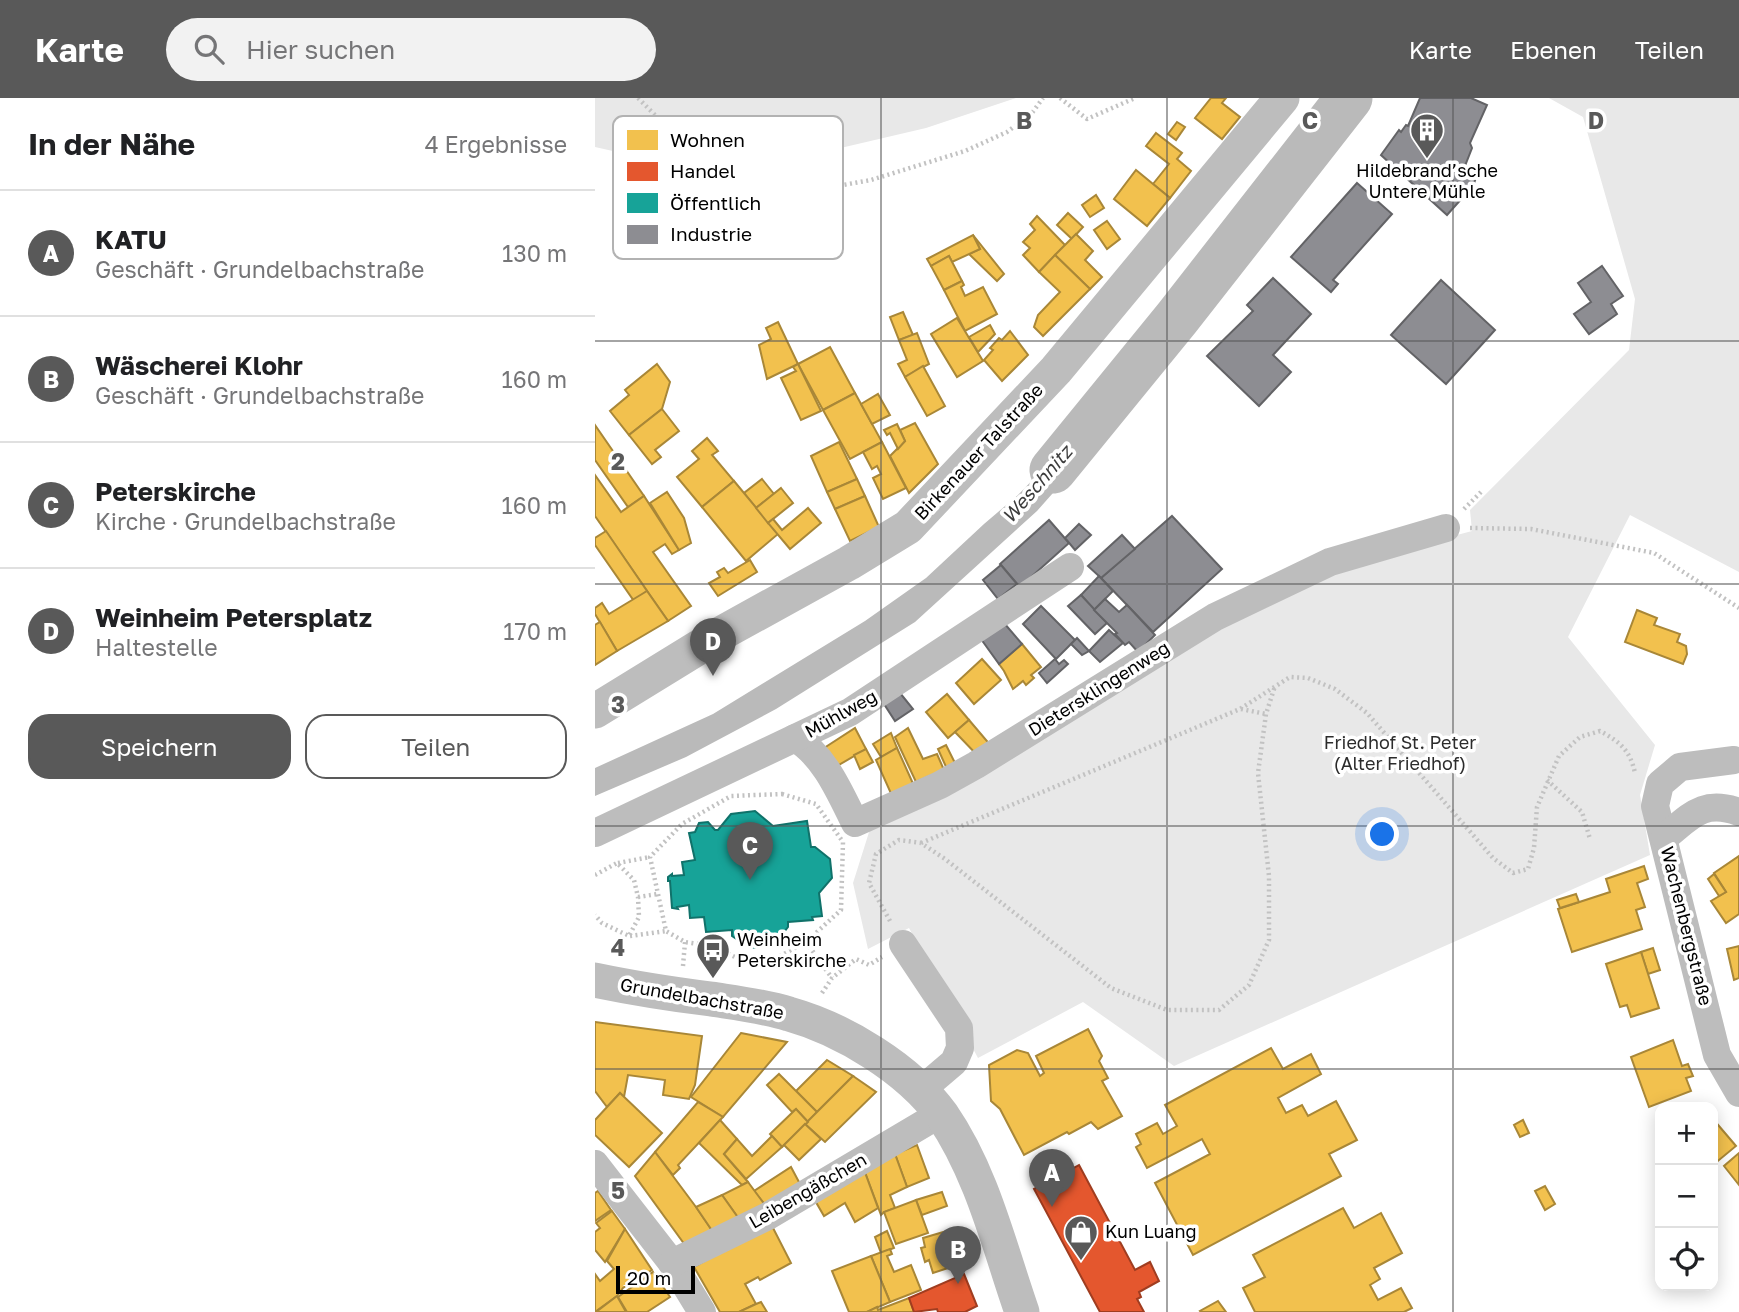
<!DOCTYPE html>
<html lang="de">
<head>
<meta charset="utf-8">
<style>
  body { margin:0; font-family:"Golos Text",sans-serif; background:#f2f2f2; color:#202124 }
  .controls { position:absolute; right:21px; bottom:21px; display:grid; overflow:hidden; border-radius:14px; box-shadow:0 4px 18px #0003 }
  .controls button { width:63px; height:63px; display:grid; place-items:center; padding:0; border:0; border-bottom:2px solid #e0e0e0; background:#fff; color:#202124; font:35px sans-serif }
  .scale { position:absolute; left:21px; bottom:18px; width:79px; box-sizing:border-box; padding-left:7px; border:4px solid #000; border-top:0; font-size:19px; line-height:24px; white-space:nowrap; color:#000; -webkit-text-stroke:5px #fff; paint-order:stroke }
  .you { position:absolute; left:788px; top:737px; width:24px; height:24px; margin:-18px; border:5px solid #fff; border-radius:50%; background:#1a73e8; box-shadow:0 0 0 10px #1a73e833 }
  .badge { display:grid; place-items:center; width:46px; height:46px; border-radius:50%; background:#595959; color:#fff; font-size:23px; font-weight:700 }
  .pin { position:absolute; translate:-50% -58px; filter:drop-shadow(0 2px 4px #0008) }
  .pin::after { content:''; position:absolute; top:37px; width:24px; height:21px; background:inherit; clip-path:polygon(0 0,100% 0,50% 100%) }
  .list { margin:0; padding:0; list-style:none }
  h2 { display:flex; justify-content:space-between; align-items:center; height:91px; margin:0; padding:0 28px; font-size:30px }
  h2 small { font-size:23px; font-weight:400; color:#757577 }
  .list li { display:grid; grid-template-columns:46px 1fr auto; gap:21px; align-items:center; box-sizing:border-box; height:126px; padding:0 28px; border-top:2px solid #e0e0e0 }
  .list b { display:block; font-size:26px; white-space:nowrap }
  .list p { margin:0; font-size:23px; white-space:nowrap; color:#757577 }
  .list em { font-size:23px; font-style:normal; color:#757577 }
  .actions { display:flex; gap:14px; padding:21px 28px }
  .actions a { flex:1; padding:16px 0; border:2px solid #595959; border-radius:21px; text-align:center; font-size:24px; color:#595959 }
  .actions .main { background:#595959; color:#fff }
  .icon { flex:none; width:38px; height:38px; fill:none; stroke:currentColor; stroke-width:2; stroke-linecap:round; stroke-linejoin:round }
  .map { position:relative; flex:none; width:1144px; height:1214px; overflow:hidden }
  header { display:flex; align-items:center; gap:42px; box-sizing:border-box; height:98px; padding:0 35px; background:#595959; color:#fff }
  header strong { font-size:33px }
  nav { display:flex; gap:38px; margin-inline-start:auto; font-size:24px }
  .search { width:490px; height:63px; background:#f2f2f2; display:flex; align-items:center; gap:18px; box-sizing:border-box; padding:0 24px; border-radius:38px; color:#757577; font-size:26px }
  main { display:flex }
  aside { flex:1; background:#fff }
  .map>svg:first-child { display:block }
</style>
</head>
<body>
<header>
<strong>Karte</strong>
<div class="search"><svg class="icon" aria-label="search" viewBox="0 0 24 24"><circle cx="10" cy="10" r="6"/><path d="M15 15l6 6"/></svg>Hier suchen</div>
<nav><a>Karte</a><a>Ebenen</a><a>Teilen</a></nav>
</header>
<main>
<aside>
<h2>In der Nähe<small>4 Ergebnisse</small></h2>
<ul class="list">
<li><span class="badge">A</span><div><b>KATU</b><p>Geschäft · Grundelbachstraße</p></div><em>130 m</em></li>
<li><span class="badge">B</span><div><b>Wäscherei Klohr</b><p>Geschäft · Grundelbachstraße</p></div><em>160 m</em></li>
<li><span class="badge">C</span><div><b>Peterskirche</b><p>Kirche · Grundelbachstraße</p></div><em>160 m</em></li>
<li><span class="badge">D</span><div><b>Weinheim Petersplatz</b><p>Haltestelle</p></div><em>170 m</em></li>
</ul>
<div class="actions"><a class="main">Speichern</a><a>Teilen</a></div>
</aside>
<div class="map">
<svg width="1144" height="1214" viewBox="0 0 1144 1214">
  <rect width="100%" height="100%" fill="#fff"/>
  <!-- green -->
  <g fill="#e8e8e8">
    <path d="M0,0H421L331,30L190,63L80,67L0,49Z"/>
    <path d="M954,0H1144V474L1035,417L973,539L1060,647L1045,697L1055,757L579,968L488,904L383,960L314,830L273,851L258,785L275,731L602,543L735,471L877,433L875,412L1034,252L1040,201L988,19Z"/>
  </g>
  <!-- water -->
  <path fill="#bababa" d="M493,317L512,334L442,413L320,524L181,611L91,659L0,698V670L118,616L270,523L331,480L389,426L423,397L453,366Z"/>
  <!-- homes -->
  <g fill="#f2c14e" stroke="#a98737" stroke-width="2">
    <path d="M616,0H631L627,5L645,19L627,41L600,20Z"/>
    <path d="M582,24L590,29L581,42L573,36Z"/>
    <path d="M561,35L587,55L582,61L596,73L575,100L558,86L574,66L551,48Z"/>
    <path d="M541,72L575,100L552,128L519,101Z"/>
    <path d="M501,97L509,110L495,119L487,107Z"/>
    <path d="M473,115L488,129L477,141L462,127Z"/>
    <path d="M442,118L470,147L444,174L428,157L435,150L428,144L440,132L435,126Z"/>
    <path d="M512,123L525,141L512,151L499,132Z"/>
    <path d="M481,136L498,153L490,162L507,179L495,191L460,157Z"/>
    <path d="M378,137L409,176L402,183L374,156L385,151Z"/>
    <path d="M378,137L385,151L357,164L354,158L336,168L332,161Z"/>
    <path d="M460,157L495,191L448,238L439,229L443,217L465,194L444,174Z"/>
    <path d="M354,158L367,183L349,192L336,168Z"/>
    <path d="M367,183L369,187L366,189L370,198L388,189L402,216L370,233L349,192Z"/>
    <path d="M308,214L318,237L304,242L295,219Z"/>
    <path d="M362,220L388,263L362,279L336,236Z"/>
    <path d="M183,224L203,266L172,281L164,247L176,241L171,230Z"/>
    <path d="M395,227L400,236L383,254L374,239Z"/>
    <path d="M415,233L433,257L407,283L389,262L398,252L395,250L404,240L407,242Z"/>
    <path d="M322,235L334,266L310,279L303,266L312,262L304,242Z"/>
    <path d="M235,249L260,295L228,312L203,266Z"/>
    <path d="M62,266L75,284L67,311L34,337L15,313L34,297L30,292Z"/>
    <path d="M203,266L226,313L206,322L186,280L201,273L198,269Z"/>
    <path d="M328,268L350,308L332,318L310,279Z"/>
    <path d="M260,295L287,344L255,361L228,312Z"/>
    <path d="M283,296L295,317L277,326L266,306Z"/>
    <path d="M67,311L84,333L60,352L66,359L57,366L34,337Z"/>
    <path d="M320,325L343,366L314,395L295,358L310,343L305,332Z"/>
    <path d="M302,326L310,343L303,351L295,335L292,337L289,332Z"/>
    <path d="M0,327L49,398L33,409L0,362Z"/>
    <path d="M112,340L123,353L117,357L139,383L107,409L82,379L104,361L97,353Z"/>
    <path d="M244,344L262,381L232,394L216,358Z"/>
    <path d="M287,344L311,390L288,401L278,380L286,376L282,368L277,371L268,354Z"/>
    <path d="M0,377L26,414L49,398L84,452L77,456L70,446L58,454L96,508L73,523L0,418Z"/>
    <path d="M167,381L179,396L161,410L149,395Z"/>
    <path d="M262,381L270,398L240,411L232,394Z"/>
    <path d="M139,383L183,436L151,463L107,409Z"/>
    <path d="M186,390L198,405L173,425L161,410Z"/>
    <path d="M72,394L89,420L96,445L84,452L55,405Z"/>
    <path d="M270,398L284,429L255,443L240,411Z"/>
    <path d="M213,410L226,425L195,451L173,425L178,421L187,432Z"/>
    <path d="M11,433L52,493L39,503L0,447V440Z"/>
    <path d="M155,462L162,474L123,498L114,485L125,479L122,474L129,470L133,475Z"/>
    <path d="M52,493L73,523L22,553L0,516V510L7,505L14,516Z"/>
    <path d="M1042,512L1062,520L1059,527L1085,536L1082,544L1091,548L1092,556L1088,566L1030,544Z"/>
    <path d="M5,524L22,553L0,567V527Z"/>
    <path d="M427,546L446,569L436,577L439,580L431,587L428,583L418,591L409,573L404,566Z"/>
    <path d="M387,561L406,582L379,606L361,585Z"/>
    <path d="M352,596L374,622L353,640L331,614Z"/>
    <path d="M374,622L397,649L383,658L360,634Z"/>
    <path d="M260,630L271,651L237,671L226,652Z"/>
    <path d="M313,630L328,661L342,656L349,672L321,684L300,639Z"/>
    <path d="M296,635L302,650L286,659L278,646Z"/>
    <path d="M351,647L361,667L352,671L343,651Z"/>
    <path d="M302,650L320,690L298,700L281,662Z"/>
    <path d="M271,651L278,664L265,671L259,657Z"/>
    <path d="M1144,758V816L1131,825L1116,803L1131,794L1119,775Z"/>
    <path d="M1049,768L1053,781L1042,785L1050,809L1041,812L1047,831L977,854L963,811L1015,794L1011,781Z"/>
    <path d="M1119,776L1131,794L1124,798L1113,781Z"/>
    <path d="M981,796L984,804L965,810L962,802Z"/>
    <path d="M1144,848V880L1139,882L1132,851Z"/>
    <path d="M1058,850L1065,872L1053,876L1046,854Z"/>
    <path d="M1046,854L1064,910L1036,919L1032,907L1025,909L1011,866Z"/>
    <path d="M0,924L107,938L100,987L94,1001L68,997L70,982L33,977L29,999L25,995L12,1009L0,993Z"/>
    <path d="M493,931L507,958L504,963L513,980L507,983L527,1018L503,1031L496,1024L474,1036L472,1034L429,1057L405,1011L396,1003L394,967L422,952L433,955L445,978L449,975L441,958Z"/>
    <path d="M146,935L192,944L128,1019L96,999Z"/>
    <path d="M1078,942L1087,968L1093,966L1098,978L1091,980L1096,993L1054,1009L1036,959Z"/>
    <path d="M676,950L688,971L716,956L726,976L683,1000L691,1015L707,1007L713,1018L741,1003L762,1042L734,1056L746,1078L598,1157L560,1085L615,1056L607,1041L552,1070L541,1049L546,1046L541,1036L562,1025L568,1036L582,1028L570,1007Z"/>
    <path d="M232,962L258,978L222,1014L201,993Z"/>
    <path d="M184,976L222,1014L213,1024L201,1011L197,1014L172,987Z"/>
    <path d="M258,978L281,994L230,1044L210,1026Z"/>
    <path d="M25,995L67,1035L34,1069L0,1037V1022Z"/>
    <path d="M103,1004L128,1019L83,1067L85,1070L78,1077L60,1054Z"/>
    <path d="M201,1011L213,1024L187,1049L175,1036Z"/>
    <path d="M1118,1021L1141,1048L1118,1067Z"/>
    <path d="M125,1022L142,1041L129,1056L153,1084L147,1087L104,1045Z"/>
    <path d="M928,1022L934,1035L925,1039L919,1027Z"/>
    <path d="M210,1026L226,1041L204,1062L189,1047Z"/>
    <path d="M177,1038L187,1049L151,1081L129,1056L142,1041L157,1058Z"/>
    <path d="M322,1047L334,1080L312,1089L300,1056Z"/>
    <path d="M60,1054L101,1109L118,1134L90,1147L40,1078Z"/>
    <path d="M1144,1055V1087L1129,1068Z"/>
    <path d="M300,1056L312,1089L295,1097L300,1110L289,1114L286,1117L268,1069Z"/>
    <path d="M196,1069L205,1086L170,1107L159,1093Z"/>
    <path d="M268,1069L283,1110L260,1124L250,1105L229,1118L218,1099Z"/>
    <path d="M153,1084L170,1107L144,1121L127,1097Z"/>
    <path d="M950,1088L960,1106L950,1112L940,1093Z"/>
    <path d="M3,1093L16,1112L0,1123V1095Z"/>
    <path d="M347,1094L352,1108L327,1117L321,1102Z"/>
    <path d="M127,1097L144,1121L118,1134L101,1109Z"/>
    <path d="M321,1102L333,1135L301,1146L289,1114Z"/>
    <path d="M748,1110L759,1130L786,1115L807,1155L779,1170L785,1181L775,1187L783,1202L806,1190L817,1210L809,1214H660L648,1190L670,1179L658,1157Z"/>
    <path d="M17,1113L30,1131L10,1164L0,1152V1134L5,1130L1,1125Z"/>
    <path d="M176,1126L196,1165L165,1182L163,1179L150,1186L161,1206L144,1214H125L99,1169Z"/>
    <path d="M30,1131L57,1172L28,1190L22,1198L0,1214V1176L5,1183L19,1171L12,1163Z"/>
    <path d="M355,1132L365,1166L338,1175L334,1162L330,1164L326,1150L330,1149L328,1140Z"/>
    <path d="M292,1133L299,1150L286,1155L280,1139Z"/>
    <path d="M295,1151L297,1156L292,1158L299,1174L316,1167L326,1192L295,1204L276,1158Z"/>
    <path d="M276,1158L295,1204L272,1214H254L237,1173Z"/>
    <path d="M58,1174L75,1199L52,1214H32L23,1199Z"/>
    <path d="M22,1198L31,1214H1Z"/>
    <path d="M314,1200L319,1214H272L282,1209L283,1212Z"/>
    <path d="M623,1203L631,1214H606L605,1213Z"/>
    <path d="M166,1204L172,1214H144L161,1206Z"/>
  </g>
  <!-- shops -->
  <g fill="#e4572e" stroke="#a03d20" stroke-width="2">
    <path d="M484,1067L540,1172L555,1164L564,1183L544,1194L546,1199L542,1201L549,1214H505L439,1091Z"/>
    <path d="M369,1176L382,1208L370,1214H343L342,1211L319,1214L314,1200Z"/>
  </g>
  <!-- public -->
  <path fill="#17a398" stroke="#10726a" stroke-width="2" d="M160,713L178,728L212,723L216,749H220L235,761L237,780L224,795L227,818L217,819L218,822L193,824V829L179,847L155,850L137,838V832L111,834L109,819L95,820L94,807L82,809L83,811L77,810L75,783H73V779L77,776V778L89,777L87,764L100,762L94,735L100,734L104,725L113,724L120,732H123L136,716Z"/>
  <!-- industry -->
  <g fill="#8d8d92" stroke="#636366" stroke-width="2">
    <path d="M825,0H876L892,7L875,45L877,50L870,68L882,77L878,88L852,117L786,57L804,32L806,34L811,27L813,28Z"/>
    <path d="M762,85L797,116L738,182L743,186L736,194L696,159Z"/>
    <path d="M1007,168L1028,198L1016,206L1022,216L994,236L979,216L996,204L983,185Z"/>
    <path d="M678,180L716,216L678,257L696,274L664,308L612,258L658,213L652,207Z"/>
    <path d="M846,182L900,232L851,286L796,237Z"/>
    <path d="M577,418L627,471L558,534L506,480Z"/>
    <path d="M454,422L474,445L425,489L405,466Z"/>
    <path d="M484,426L496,437L480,452L470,440Z"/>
    <path d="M527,437L540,451L506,480L493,468Z"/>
    <path d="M406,467L422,486L403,501L388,482Z"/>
    <path d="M504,478L518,493L499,512L486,497Z"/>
    <path d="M486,497L512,525L500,536L473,508Z"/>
    <path d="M510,501L524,514L532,507L560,537L543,554L534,544L530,547L520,536L522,535L499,512Z"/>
    <path d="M446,508L480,542L461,561L428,526Z"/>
    <path d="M409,525L427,546L404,566L386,541Z"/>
    <path d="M514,532L528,545L505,564L494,553Z"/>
    <path d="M482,540L494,553L487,557L476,546Z"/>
    <path d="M460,561L464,566L469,562L473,566L452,585L444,575Z"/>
    <path d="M305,595L318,611L300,623L289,606Z"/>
  </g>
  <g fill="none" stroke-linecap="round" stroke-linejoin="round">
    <!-- river -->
    <path stroke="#bababa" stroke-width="47" d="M458,372L582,220L754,0"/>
    <!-- path -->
    <g stroke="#c2c2c2" stroke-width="4.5" stroke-dasharray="2 3.5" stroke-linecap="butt">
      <path d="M43,0L114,71L169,96L220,92L276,82L370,53L412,34L437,15L448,0"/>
      <path d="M465,0L492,21L540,0"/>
      <path d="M869,411L888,392"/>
      <path d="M875,430L936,431L1059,455L1144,510"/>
      <path d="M646,611L671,616"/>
      <path d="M952,682L987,714L995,741"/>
      <path d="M187,696L221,706L248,744L246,812L211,844L172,865L144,861L118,848L90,844L71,833L55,759L87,726L136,698Z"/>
      <path d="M326,745L645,611L695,579L713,580L740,591L772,615L898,760L918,775L933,771L939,750L942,709L964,658L985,639L1005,633C1025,644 1035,652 1040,675"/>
      <path d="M23,765L55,759"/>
      <path d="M0,777L22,765L39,782L43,799L44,819L34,838L7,825L0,817"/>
      <path d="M43,799L63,796"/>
      <path d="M295,823L274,785L281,756L304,742L326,745L350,761L516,890L572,912H624L654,887L674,842V778L663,675L671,616L680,588"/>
      <path d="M35,838L71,833"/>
      <path d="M211,844L237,880"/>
      <path d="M88,868L90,844"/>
      <path d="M227,895L237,880L261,861L274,867L287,859"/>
    </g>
    <!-- minor -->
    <g stroke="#bdbdbd" stroke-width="28">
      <path d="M200,640C230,658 245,695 260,725L345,687L381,667L620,519L735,464L851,430"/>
      <path d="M1139,662L1085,669L1065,686L1060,708L1122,957L1144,995"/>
      <path d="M0,735L255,614L475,469"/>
      <path d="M1070,739C1096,718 1108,701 1144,714"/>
      <path d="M308,846L364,930L365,950L359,964L325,993"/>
      <path d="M0,1066L77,1165L107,1214"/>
      <path d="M77,1165L173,1118L345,1016"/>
    </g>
    <!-- major -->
    <g stroke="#bdbdbd" stroke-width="35">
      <path d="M0,613L127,535L254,465L313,429L461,272L687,0"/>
      <path d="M0,882C38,890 77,896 116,901C142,905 168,908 194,916C248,931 314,971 347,1017C387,1075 404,1148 427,1214"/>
    </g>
  </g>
  <!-- grid -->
  <path fill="none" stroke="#595959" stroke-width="2" stroke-opacity="0.55" d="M286,0V1214M572,0V1214M858,0V1214M0,243H1144M0,486H1144M0,728H1144M0,971H1144"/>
  <!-- icons -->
  <defs>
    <g id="building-pin" transform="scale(1.75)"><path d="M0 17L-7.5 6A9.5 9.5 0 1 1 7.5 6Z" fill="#595959" stroke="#fff"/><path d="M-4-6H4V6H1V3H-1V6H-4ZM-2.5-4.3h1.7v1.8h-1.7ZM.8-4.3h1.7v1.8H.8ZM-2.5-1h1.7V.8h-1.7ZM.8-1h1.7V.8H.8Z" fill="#fff"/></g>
    <g id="bus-pin" transform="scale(1.75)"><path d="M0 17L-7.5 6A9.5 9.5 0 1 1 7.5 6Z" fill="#595959" stroke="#fff"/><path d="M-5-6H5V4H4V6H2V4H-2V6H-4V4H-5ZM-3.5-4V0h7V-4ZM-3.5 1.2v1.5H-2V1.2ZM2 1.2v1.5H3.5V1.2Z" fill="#fff"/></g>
    <g id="shop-pin" transform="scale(1.75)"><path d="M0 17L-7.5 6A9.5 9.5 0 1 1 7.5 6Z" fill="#595959" stroke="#fff"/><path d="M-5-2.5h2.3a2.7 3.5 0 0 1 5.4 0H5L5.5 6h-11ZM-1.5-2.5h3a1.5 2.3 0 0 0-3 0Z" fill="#fff"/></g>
  </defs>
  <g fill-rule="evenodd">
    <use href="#building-pin" x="832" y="32"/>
    <use href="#bus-pin" x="118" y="852"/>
    <use href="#shop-pin" x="486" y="1134"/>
  </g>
  <g text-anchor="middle" stroke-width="7" stroke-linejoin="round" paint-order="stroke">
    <!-- poi labels -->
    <g font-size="18" fill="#000" stroke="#fff" text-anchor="start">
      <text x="832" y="79" text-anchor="middle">Hildebrand’sche<tspan x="832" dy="21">Untere Mühle</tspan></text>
      <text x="142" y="848">Weinheim<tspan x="142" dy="21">Peterskirche</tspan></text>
      <text x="510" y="1140">Kun Luang</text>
    </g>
    <!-- street labels -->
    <g font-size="18" fill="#000" stroke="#fff">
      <text transform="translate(384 354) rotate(-47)" y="6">Birkenauer Talstraße</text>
      <text transform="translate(504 591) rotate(-32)" y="6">Dietersklingenweg</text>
      <text transform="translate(246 616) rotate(-29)" y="6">Mühlweg</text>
      <text transform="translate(1091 828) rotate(76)" y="6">Wachenbergstraße</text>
      <text transform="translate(107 901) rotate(10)" y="6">Grundelbachstraße</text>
      <text transform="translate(213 1093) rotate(-30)" y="6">Leibengäßchen</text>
    </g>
    <!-- park labels -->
    <g font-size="18" fill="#2c2c2c" stroke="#fff">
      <text x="805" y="651">Friedhof St. Peter<tspan x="805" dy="21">(Alter Friedhof)</tspan></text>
    </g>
    <!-- water labels -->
    <g font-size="19" font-style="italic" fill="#3d3d3d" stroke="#fff">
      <text transform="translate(442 386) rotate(-49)" y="7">Weschnitz</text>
    </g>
  </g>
  <!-- legend -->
  <rect x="18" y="18" width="230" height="143" rx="10" fill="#fff" stroke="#b2b2b2" stroke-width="2"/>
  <rect x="32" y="32" width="31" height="20" fill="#f2c14e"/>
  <rect x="32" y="64" width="31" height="19" fill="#e4572e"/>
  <rect x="32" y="95" width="31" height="20" fill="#17a398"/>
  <rect x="32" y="127" width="31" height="19" fill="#8d8d92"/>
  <g font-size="19" fill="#000">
    <text x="75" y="49">Wohnen</text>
    <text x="75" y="80">Handel</text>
    <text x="75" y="112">Öffentlich</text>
    <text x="75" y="143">Industrie</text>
  </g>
  <g font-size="23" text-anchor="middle" font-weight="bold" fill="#595959" stroke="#fff" stroke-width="7" stroke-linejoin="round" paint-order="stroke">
    <text x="429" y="31">B</text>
    <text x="715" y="31">C</text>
    <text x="1001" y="31">D</text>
    <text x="23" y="372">2</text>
    <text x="23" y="615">3</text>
    <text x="23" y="858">4</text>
    <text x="23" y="1101">5</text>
  </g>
</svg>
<div class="controls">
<button>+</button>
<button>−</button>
<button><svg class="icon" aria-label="locate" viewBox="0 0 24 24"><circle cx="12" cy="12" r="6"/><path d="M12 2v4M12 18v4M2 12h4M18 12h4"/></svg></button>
</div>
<div class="scale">20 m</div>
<div class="you"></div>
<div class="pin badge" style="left:457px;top:1109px">A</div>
<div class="pin badge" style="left:363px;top:1186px">B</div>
<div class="pin badge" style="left:155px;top:782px">C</div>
<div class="pin badge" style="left:118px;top:578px">D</div>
</div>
</main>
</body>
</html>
